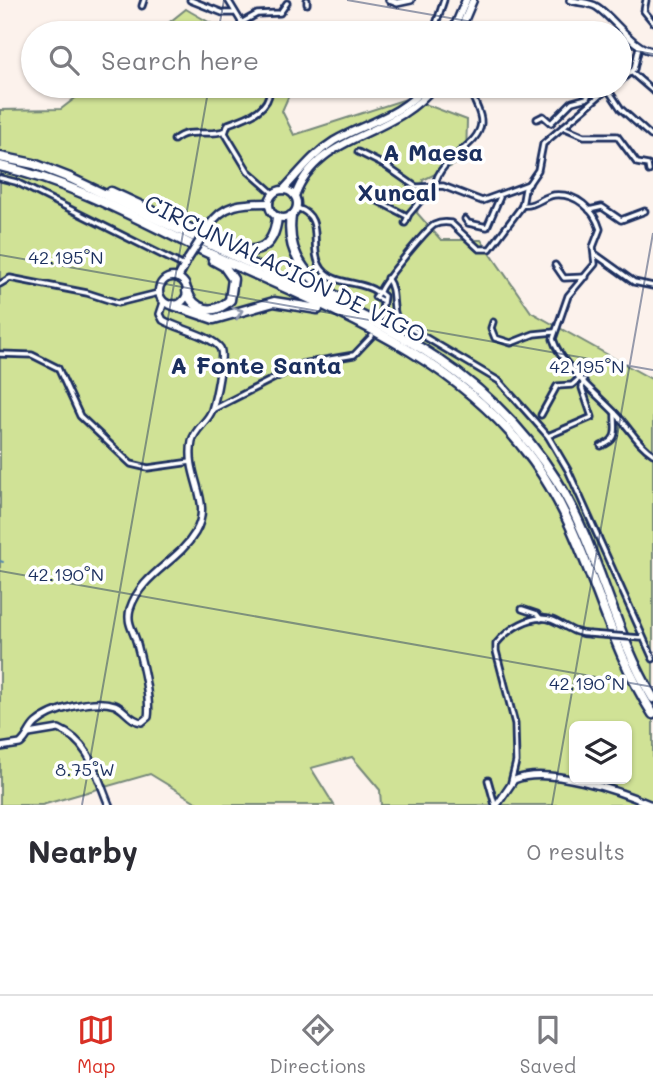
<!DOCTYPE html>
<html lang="en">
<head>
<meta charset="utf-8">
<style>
  body { margin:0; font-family:Mali,sans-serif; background:#f7f7f7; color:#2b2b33 }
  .controls { position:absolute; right:21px; bottom:21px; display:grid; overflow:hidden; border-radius:10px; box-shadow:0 2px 5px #0004 }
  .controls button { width:63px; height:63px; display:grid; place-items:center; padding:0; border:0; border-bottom:2px solid #e1e1e2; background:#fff; color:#2b2b33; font:35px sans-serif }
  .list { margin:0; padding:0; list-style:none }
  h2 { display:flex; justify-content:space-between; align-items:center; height:91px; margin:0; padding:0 28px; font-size:30px }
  h2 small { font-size:23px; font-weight:400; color:#7c7c81 }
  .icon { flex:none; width:38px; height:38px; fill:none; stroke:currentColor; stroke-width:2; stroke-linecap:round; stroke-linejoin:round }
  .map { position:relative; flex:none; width:653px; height:805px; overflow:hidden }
  .search { position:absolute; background:#fff; box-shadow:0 2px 5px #0004; left:21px; right:21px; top:21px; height:77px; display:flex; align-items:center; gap:18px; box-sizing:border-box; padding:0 24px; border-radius:38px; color:#7c7c81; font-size:26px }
  .sheet { height:189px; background:#fff }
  nav { display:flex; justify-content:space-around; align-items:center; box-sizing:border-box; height:98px; border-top:2px solid #e1e1e2; background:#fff; font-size:19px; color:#7c7c81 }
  nav a { display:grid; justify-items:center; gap:4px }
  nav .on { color:#d93025 }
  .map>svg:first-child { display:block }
</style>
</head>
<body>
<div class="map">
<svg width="653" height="805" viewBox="0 0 653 805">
  <rect width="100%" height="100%" fill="#fcf2ec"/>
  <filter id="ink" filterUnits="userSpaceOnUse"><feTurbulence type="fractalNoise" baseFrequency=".0143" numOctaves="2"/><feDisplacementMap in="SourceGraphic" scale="14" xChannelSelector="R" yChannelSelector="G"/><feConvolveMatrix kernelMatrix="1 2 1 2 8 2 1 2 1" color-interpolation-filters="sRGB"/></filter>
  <g filter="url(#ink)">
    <!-- green -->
    <g fill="#d0e296" stroke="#76887a" stroke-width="2" fill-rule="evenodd">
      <path d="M186,9L191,12L228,33H156Z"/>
      <path d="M91,86H293L282,111L294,135L409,98L467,120L466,159L423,180L417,213L441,240H481L531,312L653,380V805H381L380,790L352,757L311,768L334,805H201L150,774L42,805H0V110L61,109ZM574,726H627V779H574Z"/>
    </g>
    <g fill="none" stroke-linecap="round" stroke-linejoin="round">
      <!-- stream -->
      <path stroke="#5789ac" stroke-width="2" d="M0,561L3,562"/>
      <!-- street casing -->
      <g stroke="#1b2f5e" stroke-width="9">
        <g id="street">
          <path d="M190,0L223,13H234"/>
          <path d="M228,0L248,33"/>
          <path d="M307,0V4"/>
          <path d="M646,0L644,11L653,22"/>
          <path d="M142,6L144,0"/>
          <path d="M241,23L257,14L280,13L287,3"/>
          <path d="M470,26L479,33"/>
          <path d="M433,33L444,0"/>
          <path d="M631,72L653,91"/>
          <path d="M620,74L631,72"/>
          <path d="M620,81L634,69L639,47"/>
          <path d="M269,86C273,110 245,118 228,124L225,133L248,171L274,194"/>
          <path d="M442,87L452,90L461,86"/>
          <path d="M607,88L621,109L651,136"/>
          <path d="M537,119L543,116L551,123L572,102L587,98L592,86"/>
          <path d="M563,127L584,136H617L637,163L648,165L649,171"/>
          <path d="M174,140C188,127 207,137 224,131"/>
          <path d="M358,152L386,166L416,187L443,186L482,201L529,184"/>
          <path d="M0,178L16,182L184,266"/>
          <path d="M435,185C440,156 479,148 481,123C482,111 471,99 470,86"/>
          <path d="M378,201L407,216"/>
          <path d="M522,205C535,207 542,197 554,195C576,193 594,209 600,229L593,247L595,264L568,296L553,339C562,367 596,393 616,414C629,427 637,444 653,454"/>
          <path d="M297,208C327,217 307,249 322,269C335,286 361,280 377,292"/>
          <path d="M589,210L602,207L621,220L645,211"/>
          <path d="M465,219L468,223L487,227L500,197"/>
          <path d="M405,223L409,214L432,187"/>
          <path d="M595,254L634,282L653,286"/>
          <path d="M555,265L564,278L586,277"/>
          <path d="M387,278C397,292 390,307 398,321L499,381L548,436L568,470L653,659"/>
          <path d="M0,284L10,278L87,293L118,303L158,293"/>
          <path d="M380,291C384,281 425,231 434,225C440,222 445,222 451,223L479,249H490L522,206L525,189L538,170L543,144L611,86"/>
          <path d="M381,317L384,296L379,292L375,297L381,300"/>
          <path d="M493,322L491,328L495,338L511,343L534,334L554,332"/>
          <path d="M0,354L32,355L58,368L80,416L131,464L148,468L191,462"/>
          <path d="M212,410L302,364L354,355L372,336"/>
          <path d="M541,415L557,386L572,385L580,378"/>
          <path d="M548,436L592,417L582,388L584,380"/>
          <path d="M601,446C621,439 614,428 615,413"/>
          <path d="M522,609L537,614L541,619"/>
          <path d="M488,780L495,805"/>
          <path d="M511,782L516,762L515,724L496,651V644C508,629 532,613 552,620C565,625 573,634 589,634"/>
        </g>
      </g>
      <!-- secondary casing -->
      <g stroke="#1b2f5e" stroke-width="10">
        <g id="secondary">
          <path d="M389,0L397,3L411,0"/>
          <path d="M570,0C579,3 589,2 597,7C615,19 633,49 653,51"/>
          <path d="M29,734L59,729C91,743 96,775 109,805"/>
          <path d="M0,747L20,744C28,738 29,729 36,723C52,709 94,698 115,705C125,709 130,721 142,722L148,717C151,699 142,663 137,644C134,631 126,623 130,609C141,574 178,562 195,533C214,501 185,478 192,441C195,428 208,422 212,410C215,400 225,355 220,348C212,336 176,328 163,320L160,314L164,302"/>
          <path d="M497,805L514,780C547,765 619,791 652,805"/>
        </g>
      </g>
      <!-- primary casing -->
      <g stroke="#1b2f5e" stroke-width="11">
        <g id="primary">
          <path d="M452,33L466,0"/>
          <path d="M459,33L473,0"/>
          <circle cx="283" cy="204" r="14"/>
          <path d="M283,190C300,172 313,154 334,141C367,122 400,117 426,86"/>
          <path d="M295,196C317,132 394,139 434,86"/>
          <path d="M209,226C224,203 243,203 269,203"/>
          <circle cx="173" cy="291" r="14"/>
          <path d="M178,278L188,259"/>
        </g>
      </g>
      <!-- highway casing -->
      <g stroke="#1b2f5e" stroke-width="13">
        <g id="highway">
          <path d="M0,157L34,164L70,178C136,209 201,240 266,271C384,325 485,366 557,481C599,549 612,630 653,698"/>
          <path d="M0,166C72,182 138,219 204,251C322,306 455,351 534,462C590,540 602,635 653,714"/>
          <path d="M111,192L225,245C255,257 274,250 277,217"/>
          <path d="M291,216C285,258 312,283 345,302"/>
          <path d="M187,291C194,312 215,315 230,300L233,279L224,266L213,260"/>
          <path d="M173,305L214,319L274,302L318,309"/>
        </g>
      </g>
      <!-- street -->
      <use href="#street" stroke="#fff" stroke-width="3.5"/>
      <!-- secondary -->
      <use href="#secondary" stroke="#fff" stroke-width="5"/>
      <!-- primary -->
      <use href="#primary" stroke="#fff" stroke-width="6"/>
      <!-- highway -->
      <use href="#highway" stroke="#fff" stroke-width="8"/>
      <!-- street-bridge casing -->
      <g stroke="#1b2f5e" stroke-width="9" stroke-linecap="butt">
        <path id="street-bridge" d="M589,634L641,638"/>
      </g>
      <!-- primary-bridge casing -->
      <g stroke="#1b2f5e" stroke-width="11" stroke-linecap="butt">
        <path id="primary-bridge" d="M188,259L209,226"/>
      </g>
      <!-- street-bridge -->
      <use href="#street-bridge" stroke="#fff" stroke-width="3.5"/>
      <!-- primary-bridge -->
      <use href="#primary-bridge" stroke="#fff" stroke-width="6"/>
    </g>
    <!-- one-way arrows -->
    <defs><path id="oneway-chevron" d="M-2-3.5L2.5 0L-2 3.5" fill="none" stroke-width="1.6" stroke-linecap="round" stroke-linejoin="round" transform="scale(1.75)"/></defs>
    <use stroke="#8d97ae" href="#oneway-chevron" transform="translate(238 312) rotate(-20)"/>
  </g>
  <!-- ticks -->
  <path fill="none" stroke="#1b2f5e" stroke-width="2" stroke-opacity="0.45" d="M347,0L536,33M218,33L224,0M620,48L653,54M0,255L653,370M0,571L653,687M82,805L209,86M552,805L653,233"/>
  <g text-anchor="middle" stroke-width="7" stroke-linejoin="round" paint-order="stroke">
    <!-- street labels -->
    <g font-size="23" fill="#1b2f5e" stroke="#fff">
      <text transform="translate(285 269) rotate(26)" y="8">CIRCUNVALACIÓN DE VIGO</text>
    </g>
    <!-- neighbourhood labels -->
    <g font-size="24" font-weight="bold" fill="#1b2f5e" stroke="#fff">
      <text x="433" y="161">A Maesa</text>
      <text x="397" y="201">Xuncal</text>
      <text x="256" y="374">A Fonte Santa</text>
    </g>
  </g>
  <g font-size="18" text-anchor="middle" fill="#1b2f5e" stroke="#fff" stroke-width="7" stroke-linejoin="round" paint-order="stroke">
    <text x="66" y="264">42.195°N</text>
    <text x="587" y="373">42.195°N</text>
    <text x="66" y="581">42.190°N</text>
    <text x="587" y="690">42.190°N</text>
    <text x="85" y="776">8.75°W</text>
  </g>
</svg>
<div class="controls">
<button><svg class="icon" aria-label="layers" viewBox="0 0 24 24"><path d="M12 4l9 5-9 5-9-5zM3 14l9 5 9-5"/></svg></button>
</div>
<div class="search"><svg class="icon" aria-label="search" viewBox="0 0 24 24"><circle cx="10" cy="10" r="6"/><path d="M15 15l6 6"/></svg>Search here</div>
</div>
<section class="sheet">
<h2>Nearby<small>0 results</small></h2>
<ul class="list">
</ul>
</section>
<nav>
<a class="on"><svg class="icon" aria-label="map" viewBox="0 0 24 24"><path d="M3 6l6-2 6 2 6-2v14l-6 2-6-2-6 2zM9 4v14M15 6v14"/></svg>Map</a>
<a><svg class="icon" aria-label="directions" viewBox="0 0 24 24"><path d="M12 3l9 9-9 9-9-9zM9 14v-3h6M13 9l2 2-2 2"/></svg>Directions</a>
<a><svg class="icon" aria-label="saved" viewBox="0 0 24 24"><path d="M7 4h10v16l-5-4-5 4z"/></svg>Saved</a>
</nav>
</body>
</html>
